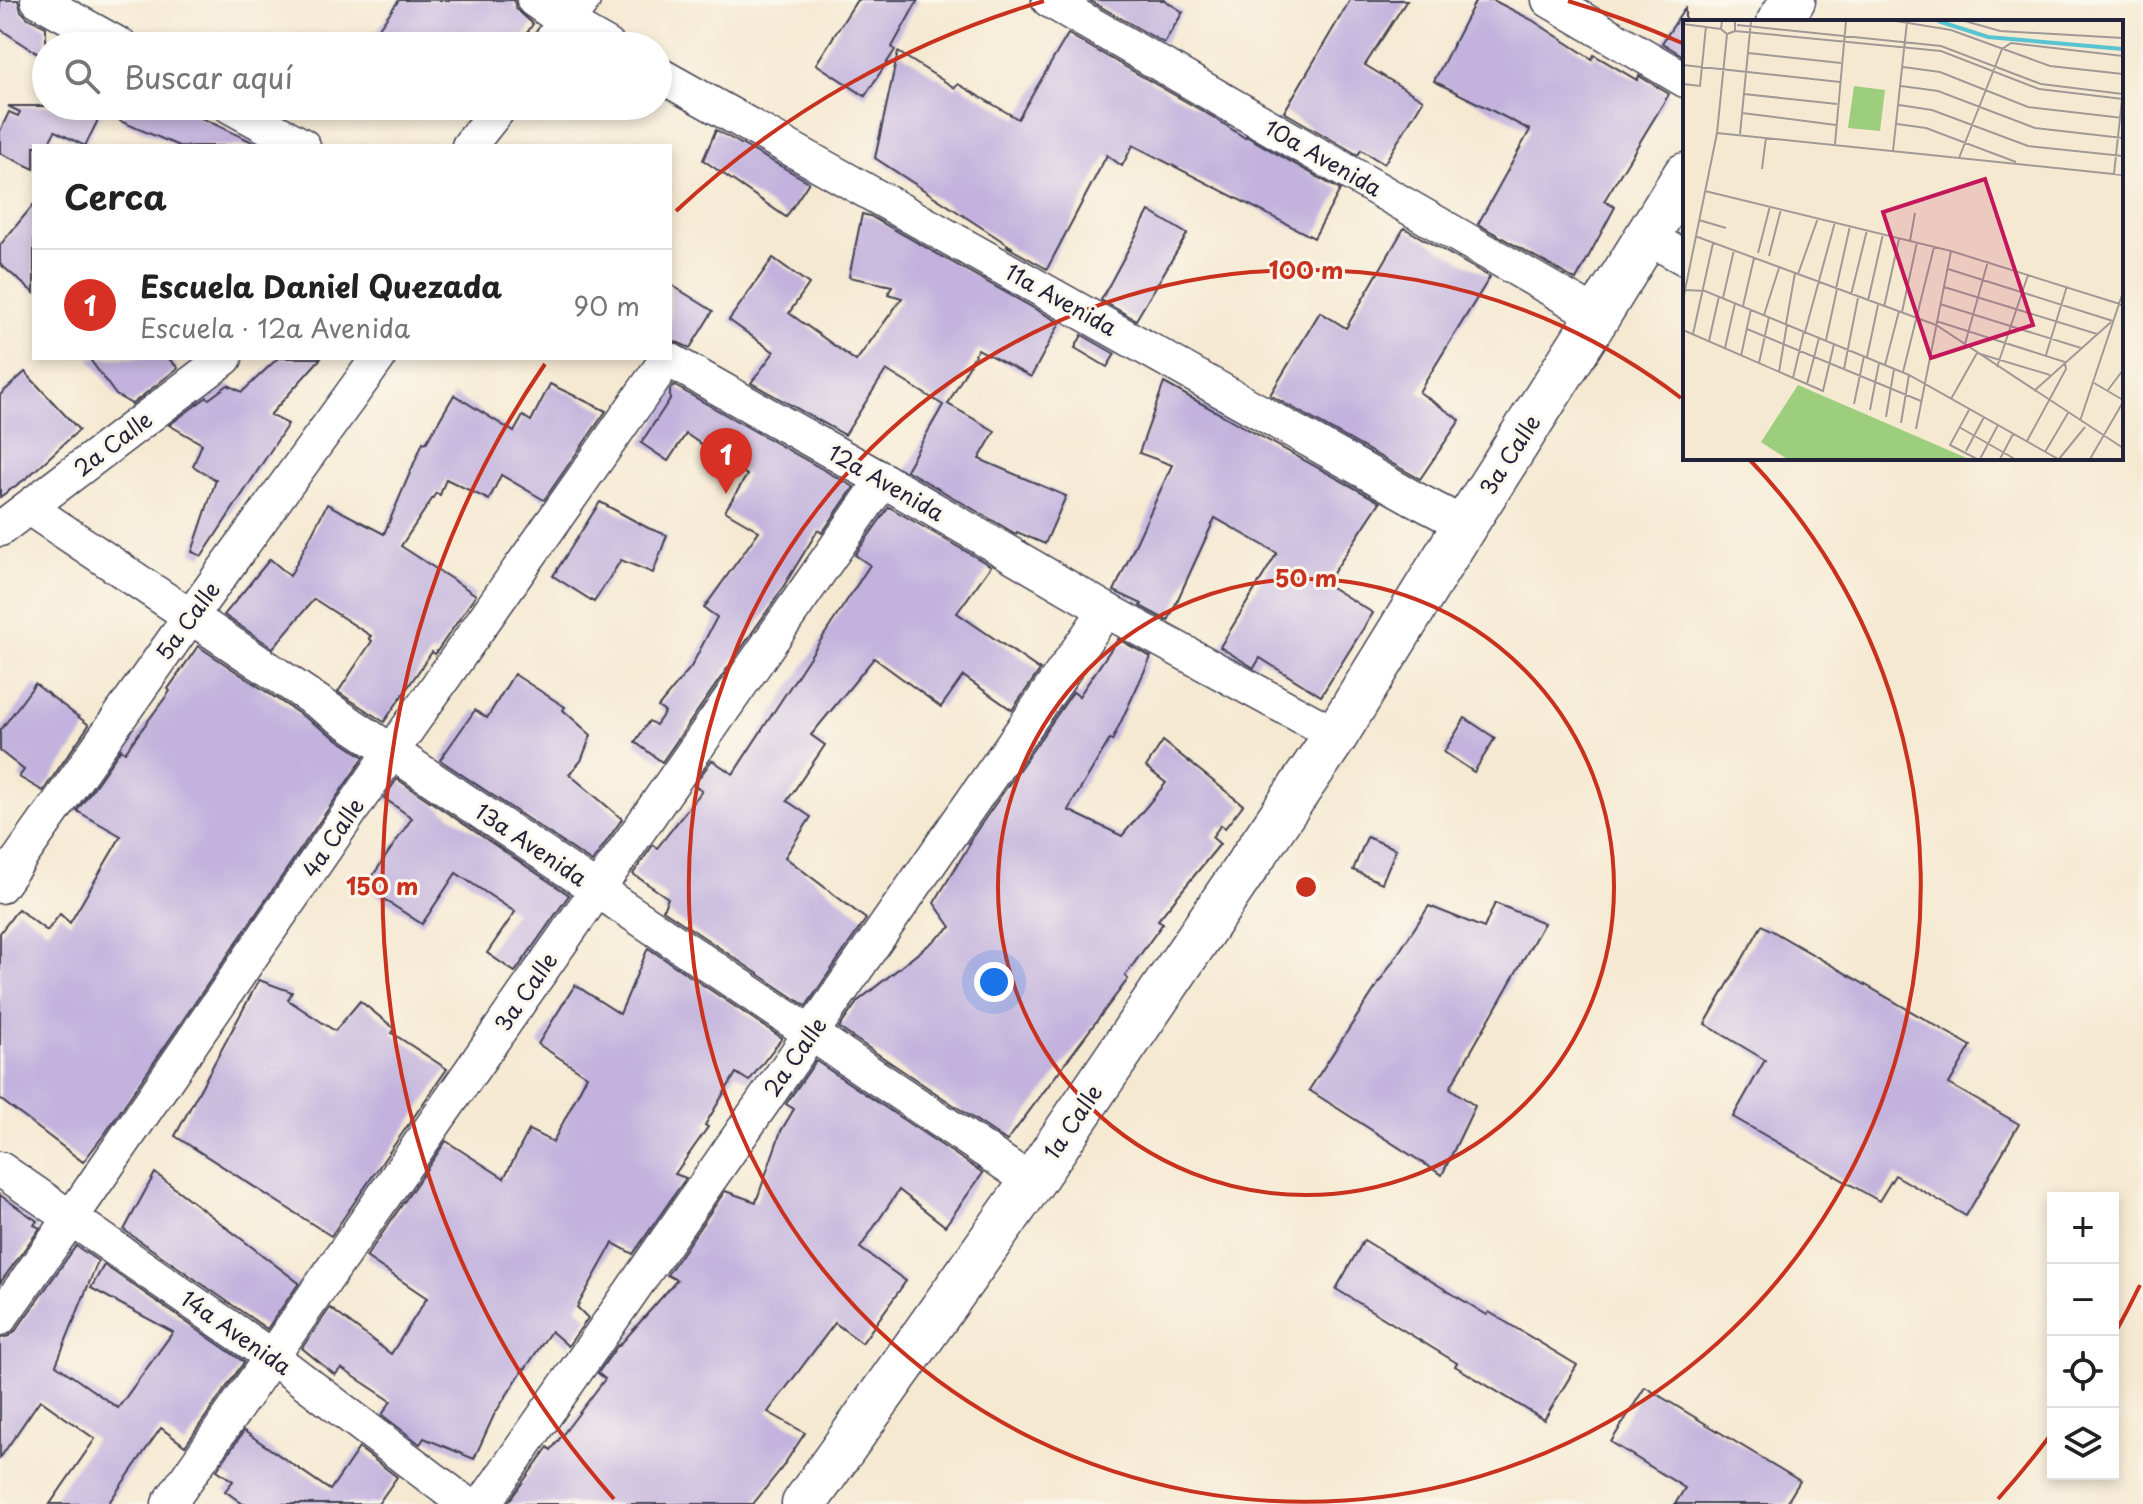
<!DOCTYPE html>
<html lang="es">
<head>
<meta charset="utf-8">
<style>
  body { margin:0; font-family:"Playpen Sans",sans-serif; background:#f2f2f2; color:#222 }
  .controls { position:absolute; right:24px; bottom:24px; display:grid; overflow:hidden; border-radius:0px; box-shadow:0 4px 12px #0003 }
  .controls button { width:72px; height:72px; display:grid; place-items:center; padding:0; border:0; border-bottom:2px solid #e0e0e0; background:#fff; color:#222; font:40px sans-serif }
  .you { position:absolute; left:994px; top:982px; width:28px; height:28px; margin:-20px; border:6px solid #fff; border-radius:50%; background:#1a73e8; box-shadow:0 0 0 12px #1a73e833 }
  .badge { display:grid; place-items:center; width:52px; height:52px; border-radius:50%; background:#d93025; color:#fff; font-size:26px; font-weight:700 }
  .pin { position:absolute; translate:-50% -66px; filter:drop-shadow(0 2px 4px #0008) }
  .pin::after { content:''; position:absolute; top:42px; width:28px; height:24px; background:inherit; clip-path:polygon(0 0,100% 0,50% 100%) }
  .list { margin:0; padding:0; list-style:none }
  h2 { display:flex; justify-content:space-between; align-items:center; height:104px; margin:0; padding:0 32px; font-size:34px }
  h2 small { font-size:26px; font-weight:400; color:#767676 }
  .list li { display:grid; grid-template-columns:52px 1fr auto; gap:24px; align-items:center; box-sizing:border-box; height:112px; padding:0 32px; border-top:2px solid #e0e0e0 }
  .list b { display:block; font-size:30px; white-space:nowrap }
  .list p { margin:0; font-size:26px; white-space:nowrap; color:#767676 }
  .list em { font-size:26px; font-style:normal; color:#767676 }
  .icon { flex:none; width:44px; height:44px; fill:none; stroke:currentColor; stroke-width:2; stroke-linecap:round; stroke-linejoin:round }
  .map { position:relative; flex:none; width:2143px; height:1504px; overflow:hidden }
  .search { position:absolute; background:#fff; box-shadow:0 4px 12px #0003; left:32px; top:32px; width:640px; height:88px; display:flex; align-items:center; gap:20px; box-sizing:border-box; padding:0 28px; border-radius:44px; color:#767676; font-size:30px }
  .panel { position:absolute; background:#fff; box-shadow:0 4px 12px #0003; left:32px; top:144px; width:640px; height:216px; border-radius:0px }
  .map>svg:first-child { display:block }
</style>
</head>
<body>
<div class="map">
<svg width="2143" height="1504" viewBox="0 0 2143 1504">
  <rect width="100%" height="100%" fill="#fbf7ec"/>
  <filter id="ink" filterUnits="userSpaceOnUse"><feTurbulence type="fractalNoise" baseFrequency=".0125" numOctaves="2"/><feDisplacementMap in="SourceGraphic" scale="16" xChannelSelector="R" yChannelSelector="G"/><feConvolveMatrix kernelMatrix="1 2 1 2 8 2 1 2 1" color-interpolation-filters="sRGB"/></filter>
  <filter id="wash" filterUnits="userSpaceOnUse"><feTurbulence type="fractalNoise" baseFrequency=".006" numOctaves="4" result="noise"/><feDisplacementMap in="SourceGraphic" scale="32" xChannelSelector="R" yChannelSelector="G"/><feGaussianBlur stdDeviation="1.8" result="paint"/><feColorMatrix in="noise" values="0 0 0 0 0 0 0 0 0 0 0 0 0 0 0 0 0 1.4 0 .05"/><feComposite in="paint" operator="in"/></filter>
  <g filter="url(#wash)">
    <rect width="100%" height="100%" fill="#f5e9d2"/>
    <g id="blocks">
      <!-- building -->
      <g fill="#c2b2dd">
        <path d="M0,0H18L21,11L28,18L46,27V59L0,29Z"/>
        <path d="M399,0H514L516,9L533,24L518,46H380L371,39Z"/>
        <path d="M857,0H918L892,47L895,50L865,96L816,64Z"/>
        <path d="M1089,0H1164L1183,12L1164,43Z"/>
        <path d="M1350,0H1407L1365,65L1423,100L1384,164L1361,150L1358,155L1284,112Z"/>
        <path d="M1476,0H1493L1532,20L1592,59L1594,55L1637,80L1639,76L1669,94L1604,201L1615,207L1576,280L1478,224L1530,130L1434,81Z"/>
        <path d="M1685,8V57L1662,43Z"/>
        <path d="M1068,34L1218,120L1245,138L1246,136L1340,190L1314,238L1133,145L1122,166L1107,155L1047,269L1006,246L1013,248L875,158L898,52L955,88L958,84L1018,119Z"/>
        <path d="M8,106H105L85,146L55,131L47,146H34V169L0,153V131L9,112L18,116L20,112Z"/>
        <path d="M128,106H176L261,146H179L120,121Z"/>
        <path d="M716,130L809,182L786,217L703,160Z"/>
        <path d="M34,204V293L0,264V245Z"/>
        <path d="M1149,211L1187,234L1136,320L1101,300Z"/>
        <path d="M862,214L870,216L1060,323L1031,377L978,349L948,404L995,431L979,459L1066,496L1045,544L1017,532L1016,534L906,470L943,405L886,370L845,435L751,383L774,352L729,320L773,258L809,284L789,313L856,361L902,298L888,294L892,286L849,277Z"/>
        <path d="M1404,228L1490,277L1419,392L1460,420L1420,479L1270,395L1320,312L1346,328Z"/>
        <path d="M670,284L713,311L690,348L670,339Z"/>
        <path d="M1082,335L1115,354L1107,367L1075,348Z"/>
        <path d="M89,358H168L178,368L132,404L116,395Z"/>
        <path d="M278,358H321L270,415L288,424L202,556L192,552L216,480L193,466L202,444L169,425L207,397L209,399L228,385L242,392Z"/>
        <path d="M25,372L79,430L28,477L0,497V395Z"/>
        <path d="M1164,383L1380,502L1326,584L1373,613L1321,696L1260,658L1254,668L1220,647L1277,553L1215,518L1168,621L1140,606L1142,604L1114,591L1172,465L1139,453Z"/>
        <path d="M550,384L606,411L544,500L501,475L489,500L446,479L440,495L436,493L401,546L476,595L435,654L432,652L384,722L338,692L372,641L369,638L371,636L314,599L273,648L224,615L270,559L290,576L327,504L384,534L423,442L426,443L454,395L514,432L523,416L531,421Z"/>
        <path d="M673,385L854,487L822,533L818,530L777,597L662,762L635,742L649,721L656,725L665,712L658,707L691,667L717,617L704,608L759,531L725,511L747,475L686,434L668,461L641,443L670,399V390Z"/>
        <path d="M600,502L648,528L667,535L653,573L621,560L594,602L553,576Z"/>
        <path d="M889,507L991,566L957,613L1040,670L1012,710L963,676L941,707L874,658L811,735L825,745L787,801L811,817L785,857L866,919L806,1006L663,910L668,898L633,874L653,845L657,848L702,791L694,785L712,760L733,774L870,565L855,555Z"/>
        <path d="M1118,639L1151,657L1112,741L1110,739L1068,810L1122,836L1166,783L1146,767L1163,741L1243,805L1225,828L1221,825L1212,837L1220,844L1158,920L1163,923L1125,976L1128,979L1007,1141L839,1028L858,1001L951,927L934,903L970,844L968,843L1073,692L1079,696Z"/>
        <path d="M198,646L364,757L106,1132L83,1162L0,1099V933L18,909L47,931L60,914L70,923L121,836L77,811L121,749L125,752L170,691L168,689Z"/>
        <path d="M514,674L565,707L563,710L591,735L581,761L569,774L622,819L592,862L440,760L475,710L487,718Z"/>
        <path d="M35,684L89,725L43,791L19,777L24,770L0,751V731Z"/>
        <path d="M1465,718L1495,738L1474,772L1444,752Z"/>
        <path d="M397,779L569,895L515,972L487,953L515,912L456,873L422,924L365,887L412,818L384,798Z"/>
        <path d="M1367,837L1396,849L1382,883L1353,870Z"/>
        <path d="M1495,903L1544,923L1450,1088L1475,1106L1442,1175L1309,1090L1429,906L1484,928Z"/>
        <path d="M1762,925L1971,1046L1949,1084L2019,1124L1966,1216L1895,1175L1879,1201L1733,1117L1765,1060L1705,1024Z"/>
        <path d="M648,948L782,1038L749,1081L736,1073L705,1125L708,1127L675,1174L686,1178L633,1254L613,1243L577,1307L588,1318L568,1346L551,1331L525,1369L524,1368L494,1415L474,1459L424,1438L420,1444L382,1415L391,1401L341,1368L335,1375L302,1348L330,1308L391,1354L427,1298L366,1257L446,1141L504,1178L529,1130L553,1142L587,1076L538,1044L575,985L620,1014Z"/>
        <path d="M259,980L292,992L288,1000L335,1031L360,1001L395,1029L392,1033L447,1069L331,1236L175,1136Z"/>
        <path d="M816,1061L983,1173L945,1226L899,1190L860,1248L906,1281L862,1343L835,1323L768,1412L805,1433L781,1469L753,1504H507L548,1447L551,1450L605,1379L598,1373L618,1345L619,1346L677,1280L667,1275L725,1191L756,1202L781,1131L794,1109L786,1104Z"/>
        <path d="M155,1173L299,1283L267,1329L124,1230Z"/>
        <path d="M0,1195L37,1221L34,1225L40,1228L0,1283Z"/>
        <path d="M1364,1240L1487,1315L1489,1312L1577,1365L1544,1420L1455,1366L1457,1363L1336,1289Z"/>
        <path d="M76,1246L98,1261L56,1365L118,1408L173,1332L91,1288L104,1265L244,1362L185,1446L161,1428L108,1504H50L95,1439L40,1400L0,1458V1338L9,1336L16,1330Z"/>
        <path d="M1645,1387L1800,1481L1786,1504H1675L1685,1488L1611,1442Z"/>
        <path d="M244,1431L330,1490L359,1448L397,1477L378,1504H243L225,1491L233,1481L217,1470Z"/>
      </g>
    </g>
  </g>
  <g filter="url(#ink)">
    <use href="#blocks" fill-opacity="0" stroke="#424052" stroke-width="2"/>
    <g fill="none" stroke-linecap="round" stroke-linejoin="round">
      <!-- minor casing -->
      <g stroke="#424052" stroke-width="37">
        <g id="minor">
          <path d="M38,0L121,46"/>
          <path d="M534,0L566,22L608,46"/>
          <path d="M1049,0L1598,316"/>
          <path d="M1549,0L1685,80"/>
          <path d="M547,46L583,0"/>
          <path d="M658,74L1413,498L1465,525"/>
          <path d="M230,106L303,146"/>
          <path d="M469,146L501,106"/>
          <path d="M1647,237L1685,258"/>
          <path d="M666,358L883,480L1106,610L1336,735"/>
          <path d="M29,508L1032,1182"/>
          <path d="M0,529L225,358"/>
          <path d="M0,886L190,617L378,358"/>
          <path d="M0,1169L272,1357L466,1504"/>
          <path d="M0,1318L71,1218L392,751L667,359"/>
          <path d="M169,1504L883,480"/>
          <path d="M483,1504L1106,610"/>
        </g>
      </g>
      <!-- tertiary casing -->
      <g stroke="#424052" stroke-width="47">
        <g id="tertiary">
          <path d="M1779,22L1793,0"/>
          <path d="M804,1504L1032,1182L1336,735L1465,525L1598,316L1685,175"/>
        </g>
      </g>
      <!-- minor -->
      <use href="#minor" stroke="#fff" stroke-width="34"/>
      <!-- tertiary -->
      <use href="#tertiary" stroke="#fff" stroke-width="44"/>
    </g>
  </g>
  <!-- distance rings -->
  <g fill="none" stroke="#c8321e" stroke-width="4">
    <circle cx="1306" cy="887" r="308"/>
    <path d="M1749 459A616 616 0 1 1 1681 398"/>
    <path d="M2140 1285A924 924 0 0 1 2114 1335M2049 1437A924 924 0 0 1 1998 1499M614 1499A924 924 0 0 1 545 364M676 211A924 924 0 0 1 1044 1M1568 1A924 924 0 0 1 1682 43"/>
  </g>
  <g text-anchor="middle" stroke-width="6" stroke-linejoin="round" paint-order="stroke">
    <!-- street labels -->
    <g font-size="22" fill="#22223b" stroke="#fbf7ec">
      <text transform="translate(1323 158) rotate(30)" y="8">10a Avenida</text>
      <text transform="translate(1061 300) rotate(29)" y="8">11a Avenida</text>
      <text transform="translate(113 444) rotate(-37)" y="8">2a Calle</text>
      <text transform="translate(1510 455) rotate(-57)" y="8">3a Calle</text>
      <text transform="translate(886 483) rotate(30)" y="8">12a Avenida</text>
      <text transform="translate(188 621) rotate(-54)" y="8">5a Calle</text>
      <text transform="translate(333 838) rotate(-56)" y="8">4a Calle</text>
      <text transform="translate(531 845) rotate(34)" y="8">13a Avenida</text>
      <text transform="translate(526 992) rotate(-55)" y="8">3a Calle</text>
      <text transform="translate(795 1057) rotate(-55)" y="8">2a Calle</text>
      <text transform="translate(1073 1122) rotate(-56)" y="8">1a Calle</text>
      <text transform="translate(236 1333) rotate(35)" y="8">14a Avenida</text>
    </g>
  </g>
  <!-- overview -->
  <g transform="translate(1683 20)">
    <rect width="440" height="440" fill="#f5e9d2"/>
    <path d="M171,66L202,70L197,111L165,108ZM115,365L286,439H104L78,422Z" fill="#9dce7d"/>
    <path fill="none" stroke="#58c4d1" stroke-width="4" d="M255,1L305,17L440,29"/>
    <path fill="none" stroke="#a19996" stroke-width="2" d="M39,1L38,9L44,14L52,11V1M213,1L268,10L367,46L440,54M282,1L317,11L440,18M0,4L38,9M54,5L258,26L358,64L440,74M52,11L258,31L356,69L440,79M319,29L328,23L440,36M65,33L158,43M0,45L157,62M220,47L257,52L345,87L440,98M0,64L17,66L23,6M218,66L255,71L352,108L440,118M61,74L154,84M216,85L249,90L345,126L440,136M59,93L153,105M214,104L243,108L333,142M34,113L440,155M57,114L68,1M152,124L163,1M210,131L224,2M276,138L319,29M79,149L83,117M431,154L440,70M22,171L268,231L440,285M16,200L43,208M12,216L253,305L440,428M227,221L232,193M75,233L87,186M86,236L98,189M265,249L430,301M115,254L135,198M261,267L414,314M153,269L167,206M2,270L22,271L226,355L375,439M168,275L184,210M40,278L51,230M0,280L34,113L44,14M185,281L200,214M257,284L398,328M60,286L71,238M201,287L216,219M219,292L234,222M81,295L96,248M253,301L382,342L383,349L344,421M103,304L112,253M64,309L238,381M0,310L140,371L151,324M122,312L152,202M10,314L30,223M143,320L154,269M26,321L36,276M282,324L305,241M42,328L52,283M363,335L384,266M58,336L68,289M184,337L195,285M76,343L86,297M202,345L216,291M314,347L345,255M161,349L175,278M96,352L104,304M220,352L251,227M110,358L121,311M411,363L440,380M124,364L136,318M425,370L440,350M351,371L428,302M268,379L294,333L367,355M171,384L181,336M187,390L196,343M286,390L267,425L294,439M203,397L211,349M397,401L440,272M218,403L226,355M276,407L332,439M233,409L268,231M283,431L301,397M362,432L385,393M297,439L315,405M317,439L330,414M376,439L402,407M407,439L440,382"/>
    <path fill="#c2185b" fill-opacity="0.15" stroke="#c2185b" stroke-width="4" d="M302,159L350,305L248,338L200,192Z"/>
    <rect width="440" height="440" fill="none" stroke="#22223b" stroke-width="4"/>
  </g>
  <circle cx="1306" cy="887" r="12" fill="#c8321e" stroke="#fbf7ec" stroke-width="4"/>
  <g font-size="24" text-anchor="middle" font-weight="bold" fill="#c8321e" stroke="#fbf7ec" stroke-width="6" stroke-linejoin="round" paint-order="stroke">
    <text x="1306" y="279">100 m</text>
    <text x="1306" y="587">50 m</text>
    <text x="382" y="895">150 m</text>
  </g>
</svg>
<div class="controls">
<button>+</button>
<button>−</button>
<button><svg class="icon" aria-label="locate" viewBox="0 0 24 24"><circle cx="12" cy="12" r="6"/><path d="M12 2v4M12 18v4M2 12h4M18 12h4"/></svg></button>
<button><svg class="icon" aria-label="layers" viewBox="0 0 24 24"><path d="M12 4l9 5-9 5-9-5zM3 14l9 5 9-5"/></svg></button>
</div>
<div class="you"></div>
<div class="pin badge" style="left:726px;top:494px">1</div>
<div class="search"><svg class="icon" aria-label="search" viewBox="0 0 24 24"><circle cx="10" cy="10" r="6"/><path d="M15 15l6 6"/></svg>Buscar aquí</div>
<section class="panel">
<h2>Cerca<small></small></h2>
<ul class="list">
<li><span class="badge">1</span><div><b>Escuela Daniel Quezada</b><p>Escuela · 12a Avenida</p></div><em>90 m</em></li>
</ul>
</section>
</div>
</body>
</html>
